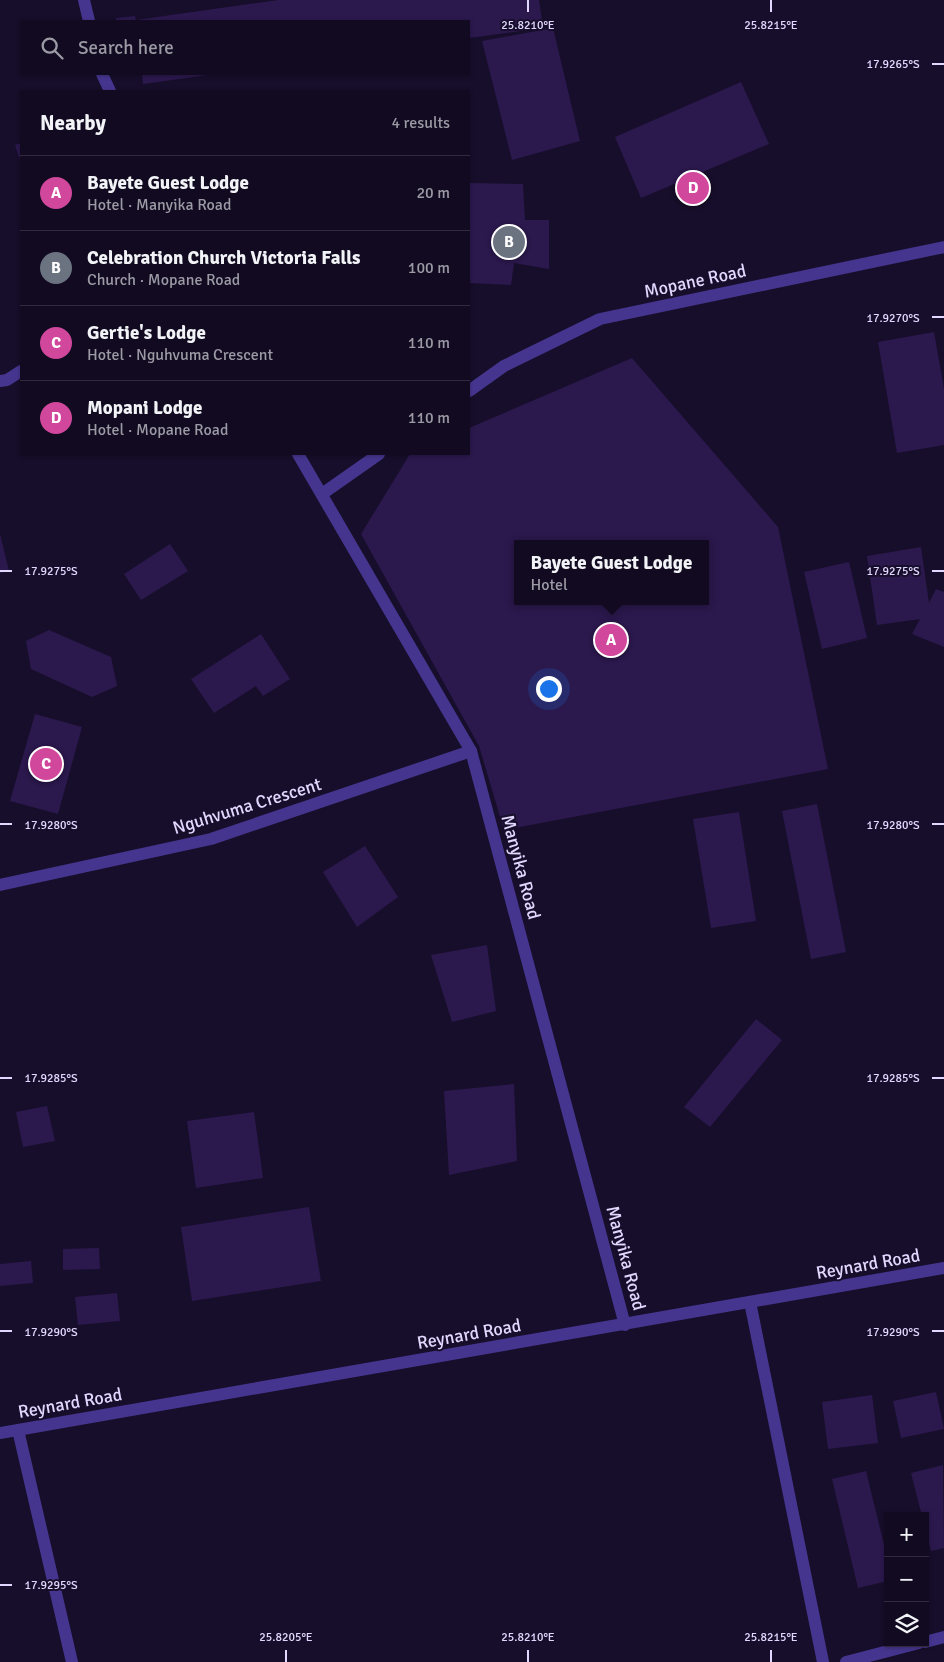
<!DOCTYPE html>
<html lang="en">
<head>
<meta charset="utf-8">
<style>
  body { margin:0; font-family:Signika,sans-serif; background:#1e182d; color:#f1f3f6 }
  .controls { position:absolute; right:15px; bottom:15px; display:grid; overflow:hidden; border-radius:0px; box-shadow:0 1px 4px #0004 }
  .controls button { width:45px; height:45px; display:grid; place-items:center; padding:0; border:0; border-bottom:1px solid #302b3e; background:#110a20; color:#f1f3f6; font:25px sans-serif }
  .you { position:absolute; left:548px; top:688px; width:18px; height:18px; margin:-12px; border:4px solid #fff; border-radius:50%; background:#1a73e8; box-shadow:0 0 0 8px #1a73e833 }
  .badge { display:grid; place-items:center; width:32px; height:32px; border-radius:50%; background:#b45309; color:#fff; font-size:16px; font-weight:700 }
  .pin { position:absolute; translate:-50% -50%; border:2px solid #fff; box-shadow:0 1px 5px #0006 }
  .popup { position:absolute; left:514px; top:540px; width:195px; height:65px; box-sizing:border-box; display:grid; place-content:center; border-radius:0px; background:#110a20; filter:drop-shadow(0 1px 4px #0005); font-size:16px; white-space:nowrap; color:#9c9aa5 }
  .popup b { font-size:19px; color:#f1f3f6 }
  .popup::after { content:''; position:absolute; left:50%; top:100%; margin-left:-10px; border:10px solid transparent; border-top-color:#110a20 }
  .list { margin:0; padding:0; list-style:none }
  h2 { display:flex; justify-content:space-between; align-items:center; height:65px; margin:0; padding:0 20px; font-size:21px }
  h2 small { font-size:16px; font-weight:400; color:#9c9aa5 }
  .list li { display:grid; grid-template-columns:32px 1fr auto; gap:15px; align-items:center; box-sizing:border-box; height:75px; padding:0 20px; border-top:1px solid #302b3e }
  .list b { display:block; font-size:19px; white-space:nowrap }
  .list p { margin:0; font-size:16px; white-space:nowrap; color:#9c9aa5 }
  .list em { font-size:16px; font-style:normal; color:#9c9aa5 }
  .icon { flex:none; width:28px; height:28px; fill:none; stroke:currentColor; stroke-width:2; stroke-linecap:round; stroke-linejoin:round }
  .map { position:relative; flex:none; width:944px; height:1662px; overflow:hidden }
  .search { position:absolute; background:#110a20; box-shadow:0 1px 4px #0004; left:20px; top:20px; width:450px; height:55px; display:flex; align-items:center; gap:12px; box-sizing:border-box; padding:0 18px; border-radius:0px; color:#9c9aa5; font-size:19px }
  .panel { position:absolute; background:#110a20; box-shadow:0 1px 4px #0004; left:20px; top:90px; width:450px; height:365px; border-radius:0px }
  .map>svg:first-child { display:block }
</style>
</head>
<body>
<div class="map">
<svg width="944" height="1662" viewBox="0 0 944 1662">
  <rect width="100%" height="100%" fill="#170e2b"/>
  <!-- building -->
  <g fill="#2b184d" fill-rule="evenodd">
    <path d="M278,0H539L543,28L469,38V21H116V18L135,16L136,20Z"/>
    <path d="M553,28L580,141L512,160L482,41Z"/>
    <path d="M142,74H208V75L143,84Z"/>
    <path d="M741,82L769,144L641,198L615,137Z"/>
    <path d="M21,143V163L15,145Z"/>
    <path d="M470,183L523,184L525,220H549V269L514,263L511,285L469,283Z"/>
    <path d="M934,332L944,389V445L897,453L878,342Z"/>
    <path d="M632,358L778,527L828,769L504,830L479,746L361,534L410,454H469V428ZM517,544H705V601H517Z"/>
    <path d="M0,534L9,571L0,573Z"/>
    <path d="M170,544L188,571L141,600L124,574Z"/>
    <path d="M921,547L929,603L936,589L944,592V647L912,634L920,619L877,625L867,556Z"/>
    <path d="M849,562L867,638L822,649L804,572Z"/>
    <path d="M49,630L111,657L117,686L92,697L31,669L26,641Z"/>
    <path d="M261,634L290,679L263,696L256,686L214,713L191,679Z"/>
    <path d="M35,714L82,727L58,814L10,801Z"/>
    <path d="M817,804L846,952L811,959L782,811Z"/>
    <path d="M739,812L756,921L711,928L693,819Z"/>
    <path d="M365,846L398,897L357,927L323,872Z"/>
    <path d="M487,945L496,1011L452,1022L431,955Z"/>
    <path d="M756,1019L782,1040L710,1127L684,1107Z"/>
    <path d="M514,1084L517,1161L449,1175L444,1091Z"/>
    <path d="M47,1106L55,1141L23,1147L16,1112Z"/>
    <path d="M254,1112L263,1178L196,1188L187,1121Z"/>
    <path d="M309,1207L321,1281L192,1301L181,1227Z"/>
    <path d="M99,1248L100,1269L63,1270V1249Z"/>
    <path d="M31,1261L33,1283L0,1286V1264Z"/>
    <path d="M117,1293L120,1321L78,1325L75,1297Z"/>
    <path d="M936,1392L944,1429L901,1438L893,1401Z"/>
    <path d="M872,1395L878,1443L828,1449L822,1402Z"/>
    <path d="M943,1465L944,1548L931,1551L925,1528V1516H922L911,1473Z"/>
    <path d="M866,1471L888,1561V1581L858,1588L832,1479Z"/>
  </g>
  <g fill="none" stroke-linecap="round" stroke-linejoin="round">
    <!-- street -->
    <g stroke="#46358e" stroke-width="12">
      <path d="M84,0L89,21"/>
      <path d="M102,74L110,91"/>
      <path d="M0,381L7,380L21,371"/>
      <path d="M469,391L504,366L600,319L944,247"/>
      <path d="M298,454L471,751L625,1325"/>
      <path d="M322,494L379,454"/>
      <path d="M0,885L211,839L471,751"/>
      <path d="M750,1302L823,1662"/>
      <path d="M18,1430L72,1662"/>
      <path d="M0,1433L944,1268"/>
      <path d="M925,1642L944,1637"/>
      <path d="M846,1662L919,1643"/>
    </g>
  </g>
  <!-- ticks -->
  <path fill="none" stroke="#e2d8ff" stroke-width="2" d="M528,0V12M771,0V12M932,64H944M932,317H944M0,571H12M932,571H944M0,824H12M932,824H944M0,1078H12M932,1078H944M0,1331H12M932,1331H944M0,1585H12M286,1650V1662M528,1650V1662M771,1650V1662"/>
  <g text-anchor="middle" stroke-width="4" stroke-linejoin="round" paint-order="stroke">
    <!-- street labels -->
    <g font-size="18" fill="#e2d8ff" stroke="#170e2b">
      <text transform="translate(695 281) rotate(-12)" y="6">Mopane Road</text>
      <text transform="translate(247 806) rotate(-17)" y="6">Nguhvuma Crescent</text>
      <text transform="translate(521 867) rotate(75)" y="6">Manyika Road</text>
      <text transform="translate(626 1258) rotate(75)" y="6">Manyika Road</text>
      <text transform="translate(868 1264) rotate(-10)" y="6">Reynard Road</text>
      <text transform="translate(469 1334) rotate(-10)" y="6">Reynard Road</text>
      <text transform="translate(70 1403) rotate(-10)" y="6">Reynard Road</text>
    </g>
  </g>
  <g font-size="12" text-anchor="middle" fill="#e2d8ff" stroke="#170e2b" stroke-width="4" stroke-linejoin="round" paint-order="stroke">
    <text x="528" y="29">25.8210°E</text>
    <text x="771" y="29">25.8215°E</text>
    <text x="893" y="68">17.9265°S</text>
    <text x="893" y="322">17.9270°S</text>
    <text x="51" y="575">17.9275°S</text>
    <text x="893" y="575">17.9275°S</text>
    <text x="51" y="829">17.9280°S</text>
    <text x="893" y="829">17.9280°S</text>
    <text x="51" y="1082">17.9285°S</text>
    <text x="893" y="1082">17.9285°S</text>
    <text x="51" y="1336">17.9290°S</text>
    <text x="893" y="1336">17.9290°S</text>
    <text x="51" y="1589">17.9295°S</text>
    <text x="286" y="1641">25.8205°E</text>
    <text x="528" y="1641">25.8210°E</text>
    <text x="771" y="1641">25.8215°E</text>
  </g>
</svg>
<div class="controls">
<button>+</button>
<button>−</button>
<button><svg class="icon" aria-label="layers" viewBox="0 0 24 24"><path d="M12 4l9 5-9 5-9-5zM3 14l9 5 9-5"/></svg></button>
</div>
<div class="you"></div>
<div class="pin badge" style="left:611px;top:640px;background:#d1479c">A</div>
<div class="popup"><b>Bayete Guest Lodge</b>Hotel</div>
<div class="pin badge" style="left:509px;top:242px;background:#6b7280">B</div>
<div class="pin badge" style="left:46px;top:764px;background:#d1479c">C</div>
<div class="pin badge" style="left:693px;top:188px;background:#d1479c">D</div>
<div class="search"><svg class="icon" aria-label="search" viewBox="0 0 24 24"><circle cx="10" cy="10" r="6"/><path d="M15 15l6 6"/></svg>Search here</div>
<section class="panel">
<h2>Nearby<small>4 results</small></h2>
<ul class="list">
<li><span class="badge" style="background:#d1479c">A</span><div><b>Bayete Guest Lodge</b><p>Hotel · Manyika Road</p></div><em>20 m</em></li>
<li><span class="badge" style="background:#6b7280">B</span><div><b>Celebration Church Victoria Falls</b><p>Church · Mopane Road</p></div><em>100 m</em></li>
<li><span class="badge" style="background:#d1479c">C</span><div><b>Gertie's Lodge</b><p>Hotel · Nguhvuma Crescent</p></div><em>110 m</em></li>
<li><span class="badge" style="background:#d1479c">D</span><div><b>Mopani Lodge</b><p>Hotel · Mopane Road</p></div><em>110 m</em></li>
</ul>
</section>
</div>
</body>
</html>
